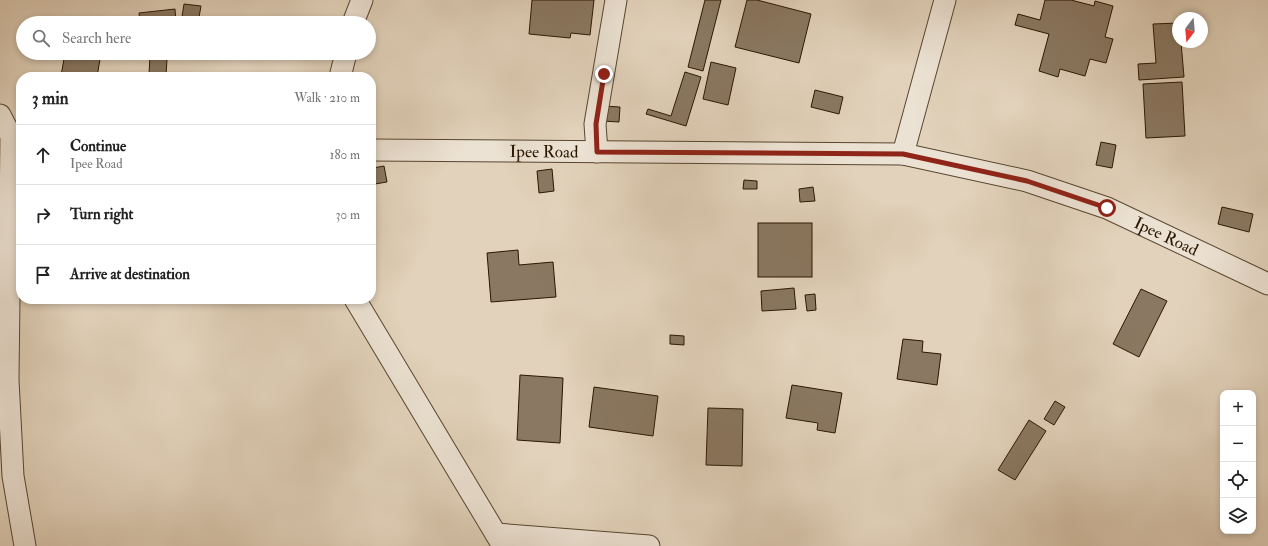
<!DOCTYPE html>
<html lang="en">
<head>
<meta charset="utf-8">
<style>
  body { margin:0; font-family:"IM FELL Double Pica",serif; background:#f2f2f2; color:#222 }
  .controls { position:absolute; right:12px; bottom:12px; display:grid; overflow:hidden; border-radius:8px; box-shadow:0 2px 6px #0003 }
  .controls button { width:36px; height:36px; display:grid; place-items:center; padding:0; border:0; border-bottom:1px solid #e0e0e0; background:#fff; color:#222; font:20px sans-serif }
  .compass { position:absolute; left:1172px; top:12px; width:36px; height:36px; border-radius:50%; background:#fff; box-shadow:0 2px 6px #0003; rotate:196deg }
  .stop { position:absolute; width:12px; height:12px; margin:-9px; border:3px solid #8f2418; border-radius:50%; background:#fff }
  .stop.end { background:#8f2418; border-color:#fff; box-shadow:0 1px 4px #0008 }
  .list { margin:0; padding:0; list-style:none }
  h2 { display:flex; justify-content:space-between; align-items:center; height:52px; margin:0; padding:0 16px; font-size:17px }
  h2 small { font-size:13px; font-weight:400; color:#767676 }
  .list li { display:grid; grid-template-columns:26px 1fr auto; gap:12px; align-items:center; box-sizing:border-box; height:60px; padding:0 16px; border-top:1px solid #e0e0e0 }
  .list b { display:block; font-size:15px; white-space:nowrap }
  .list p { margin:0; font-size:13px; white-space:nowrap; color:#767676 }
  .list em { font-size:13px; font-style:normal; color:#767676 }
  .icon { flex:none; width:22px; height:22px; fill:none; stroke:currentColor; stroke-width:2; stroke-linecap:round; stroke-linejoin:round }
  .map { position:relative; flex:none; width:1268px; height:546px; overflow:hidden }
  .search { position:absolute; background:#fff; box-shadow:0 2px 6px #0003; left:16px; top:16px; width:360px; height:44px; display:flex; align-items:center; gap:10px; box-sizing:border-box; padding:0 14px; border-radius:22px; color:#767676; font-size:15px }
  .panel { position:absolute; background:#fff; box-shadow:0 2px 6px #0003; left:16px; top:72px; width:360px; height:232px; border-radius:16px }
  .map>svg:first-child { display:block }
</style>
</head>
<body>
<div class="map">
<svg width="1268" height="546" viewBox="0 0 1268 546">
  <rect width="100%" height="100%" fill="#e2d2bb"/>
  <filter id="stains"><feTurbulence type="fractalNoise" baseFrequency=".005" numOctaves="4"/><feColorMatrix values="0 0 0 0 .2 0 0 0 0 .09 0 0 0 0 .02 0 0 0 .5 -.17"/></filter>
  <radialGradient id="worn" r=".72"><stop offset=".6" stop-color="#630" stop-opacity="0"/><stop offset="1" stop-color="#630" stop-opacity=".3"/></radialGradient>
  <!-- building -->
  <g fill="#8a7862" stroke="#2a1701">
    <path d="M532,0H594L590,35L571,33L570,38L529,34Z"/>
    <path d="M705,0H721L703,71L688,67Z"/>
    <path d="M747,0H757L811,14L799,63L735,47Z"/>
    <path d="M1045,0H1071L1094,6L1095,1L1113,6L1105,37L1113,39L1106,63L1090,59L1085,76L1060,69L1058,77L1039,71L1049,34L1015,25L1018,14L1040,20Z"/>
    <path d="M184,4L201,6L198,23H181Z"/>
    <path d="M175,9L176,23H140L139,13Z"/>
    <path d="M1178,23V42H1181L1184,77L1139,80L1138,64L1156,63L1153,24Z"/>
    <path d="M65,53H101L97,77L61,76Z"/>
    <path d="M150,57L167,59L166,75L149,74Z"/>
    <path d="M711,62L736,68L728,105L703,99Z"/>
    <path d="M685,72L701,77L686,126L646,114L648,109L671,116Z"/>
    <path d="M1182,82L1185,136L1146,138L1143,84Z"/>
    <path d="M815,90L843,97L839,114L811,107Z"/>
    <path d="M604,106L620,107L619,122L603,121Z"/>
    <path d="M1101,142L1116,145L1112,168L1096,165Z"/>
    <path d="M384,166L387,182L375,184L373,168Z"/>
    <path d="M552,169L554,191L539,193L537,171Z"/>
    <path d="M744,180L757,181V189H743Z"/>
    <path d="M813,187L815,201L800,202L799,189Z"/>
    <path d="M1222,207L1253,214L1249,232L1218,224Z"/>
    <rect x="758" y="223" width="54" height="54"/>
    <path d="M518,250L519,265L553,262L556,297L491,302L487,253Z"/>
    <path d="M794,288L796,309L762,311L761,291Z"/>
    <path d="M1141,289L1167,301L1139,357L1113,344Z"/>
    <path d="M815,294L816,310L807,311L805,295Z"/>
    <path d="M670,335L684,336V345L670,344Z"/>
    <path d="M903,339L923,341L922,352L941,354L937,385L897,379Z"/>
    <path d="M520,375L563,378L560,443L517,440Z"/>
    <path d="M792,385L842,393L835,433L817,430L818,423L786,418Z"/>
    <path d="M594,387L658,396L653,436L589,427Z"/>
    <path d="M1055,401L1065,407L1054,425L1044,419Z"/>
    <path d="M708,408L743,409L742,466L706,465Z"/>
    <path d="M1029,420L1046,431L1015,480L998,470Z"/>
  </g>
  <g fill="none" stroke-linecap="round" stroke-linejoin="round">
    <!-- minor casing -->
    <g stroke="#584630" stroke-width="23">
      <g id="minor">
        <path d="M353,23L362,0"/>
        <path d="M340,77L346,53"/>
        <path d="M0,115L11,136L8,380L13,476L25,546"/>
        <path id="s1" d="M371,150L903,154L1027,181L1107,208L1268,284"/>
        <path d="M597,152L595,124L616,0"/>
        <path d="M903,154L945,0"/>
        <path d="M355,299L503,546"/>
        <path d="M496,534L649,546"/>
      </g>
    </g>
    <!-- minor -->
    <use href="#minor" stroke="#ece2d3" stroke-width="21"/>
  </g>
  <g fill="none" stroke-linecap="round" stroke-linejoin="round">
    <!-- route -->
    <path stroke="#8f2418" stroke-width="5" d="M604,74L596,124L597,152L903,154L1027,181L1107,208"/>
  </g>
  <g text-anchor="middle" stroke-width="3" stroke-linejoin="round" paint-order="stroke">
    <!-- street labels -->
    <g font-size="17" fill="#2a1701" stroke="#ece2d3">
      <text dy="6" stroke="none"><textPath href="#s1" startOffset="173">Ipee Road</textPath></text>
      <text dy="6" stroke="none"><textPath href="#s1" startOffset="809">Ipee Road</textPath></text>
    </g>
  </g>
  <rect width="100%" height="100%" filter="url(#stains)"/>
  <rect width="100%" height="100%" fill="url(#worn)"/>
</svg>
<div class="controls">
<button>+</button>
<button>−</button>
<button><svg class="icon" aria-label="locate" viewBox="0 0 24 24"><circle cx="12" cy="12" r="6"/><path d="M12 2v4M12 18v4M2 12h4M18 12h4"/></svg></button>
<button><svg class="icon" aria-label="layers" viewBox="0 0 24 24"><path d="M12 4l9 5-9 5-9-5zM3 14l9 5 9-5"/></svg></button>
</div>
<svg class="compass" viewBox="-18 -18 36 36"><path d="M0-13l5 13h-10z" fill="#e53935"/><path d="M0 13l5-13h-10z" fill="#767676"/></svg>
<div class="stop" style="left:1107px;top:208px"></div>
<div class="stop end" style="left:604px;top:74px"></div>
<div class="search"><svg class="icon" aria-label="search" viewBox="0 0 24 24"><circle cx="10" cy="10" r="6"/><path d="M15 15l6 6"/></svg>Search here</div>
<section class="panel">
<h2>3 min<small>Walk · 210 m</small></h2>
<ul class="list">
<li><svg class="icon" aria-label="ahead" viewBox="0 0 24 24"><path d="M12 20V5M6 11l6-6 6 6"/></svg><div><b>Continue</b><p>Ipee Road</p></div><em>180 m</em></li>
<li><svg class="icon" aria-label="right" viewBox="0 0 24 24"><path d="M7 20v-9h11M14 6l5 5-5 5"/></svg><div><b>Turn right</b></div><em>30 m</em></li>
<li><svg class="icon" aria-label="arrive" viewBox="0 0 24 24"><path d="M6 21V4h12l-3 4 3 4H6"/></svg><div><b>Arrive at destination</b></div></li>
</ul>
</section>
</div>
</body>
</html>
